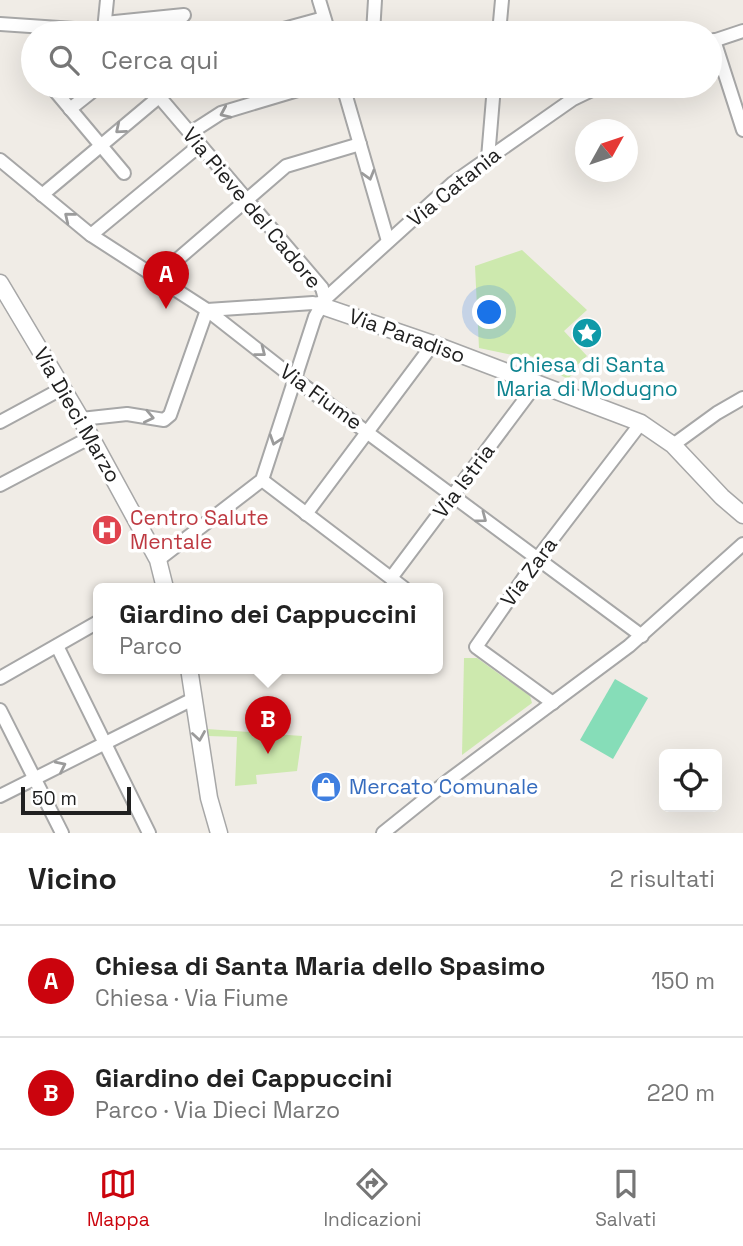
<!DOCTYPE html>
<html lang="it">
<head>
<meta charset="utf-8">
<style>
  body { margin:0; font-family:"Space Grotesk",sans-serif; background:#f6f6f6; color:#222 }
  .controls { position:absolute; right:21px; bottom:21px; display:grid; overflow:hidden; border-radius:10px; box-shadow:0 7px 28px #0002 }
  .controls button { width:63px; height:63px; display:grid; place-items:center; padding:0; border:0; border-bottom:2px solid #e0e0e0; background:#fff; color:#222; font:35px sans-serif }
  .compass { position:absolute; left:575px; top:119px; width:63px; height:63px; border-radius:50%; background:#fff; box-shadow:0 7px 28px #0002; rotate:50deg }
  .scale { position:absolute; left:21px; bottom:18px; width:110px; box-sizing:border-box; padding-left:7px; border:4px solid #202020; border-top:0; font-size:19px; line-height:24px; white-space:nowrap; color:#202020; -webkit-text-stroke:5px #fff; paint-order:stroke }
  .you { position:absolute; left:490px; top:313px; width:24px; height:24px; margin:-18px; border:5px solid #fff; border-radius:50%; background:#1a73e8; box-shadow:0 0 0 10px #1a73e833 }
  .badge { display:grid; place-items:center; width:46px; height:46px; border-radius:50%; background:#cb040d; color:#fff; font-size:23px; font-weight:700 }
  .pin { position:absolute; translate:-50% -58px; filter:drop-shadow(0 2px 4px #0008) }
  .pin::after { content:''; position:absolute; top:37px; width:24px; height:21px; background:inherit; clip-path:polygon(0 0,100% 0,50% 100%) }
  .popup { position:absolute; left:93px; top:583px; width:350px; height:91px; box-sizing:border-box; display:grid; place-content:center; border-radius:10px; background:#fff; filter:drop-shadow(0 2px 5px #0005); font-size:23px; white-space:nowrap; color:#767676 }
  .popup b { font-size:26px; color:#222 }
  .popup::after { content:''; position:absolute; left:50%; top:100%; margin-left:-14px; border:14px solid transparent; border-top-color:#fff }
  .list { margin:0; padding:0; list-style:none }
  h2 { display:flex; justify-content:space-between; align-items:center; height:91px; margin:0; padding:0 28px; font-size:30px }
  h2 small { font-size:23px; font-weight:400; color:#767676 }
  .list li { display:grid; grid-template-columns:46px 1fr auto; gap:21px; align-items:center; box-sizing:border-box; height:112px; padding:0 28px; border-top:2px solid #e0e0e0 }
  .list b { display:block; font-size:26px; white-space:nowrap }
  .list p { margin:0; font-size:23px; white-space:nowrap; color:#767676 }
  .list em { font-size:23px; font-style:normal; color:#767676 }
  .icon { flex:none; width:38px; height:38px; fill:none; stroke:currentColor; stroke-width:2; stroke-linecap:round; stroke-linejoin:round }
  .map { position:relative; flex:none; width:743px; height:833px; overflow:hidden }
  .search { position:absolute; background:#fff; box-shadow:0 7px 28px #0002; left:21px; right:21px; top:21px; height:77px; display:flex; align-items:center; gap:18px; box-sizing:border-box; padding:0 24px; border-radius:38px; color:#767676; font-size:26px }
  .sheet { height:315px; background:#fff }
  nav { display:flex; justify-content:space-around; align-items:center; box-sizing:border-box; height:98px; border-top:2px solid #e0e0e0; background:#fff; font-size:19px; color:#767676 }
  nav a { display:grid; justify-items:center; gap:4px }
  nav .on { color:#cb040d }
  .map>svg:first-child { display:block }
</style>
</head>
<body>
<div class="map">
<svg width="743" height="833" viewBox="0 0 743 833">
  <rect width="100%" height="100%" fill="#f0ece6"/>
  <!-- grass -->
  <g fill="#cde9ae">
    <path d="M522,250L587,310L564,331L587,356L575,367L577,369L568,379L535,362L533,357L525,354L522,357L479,348L475,266Z"/>
    <path d="M464,658H477L530,696L532,703L462,755Z"/>
    <path d="M207,729L302,736L297,771L256,775L257,784L235,786L237,737L208,736Z"/>
  </g>
  <!-- pitch -->
  <path fill="#86ddb8" d="M615,679L648,698L613,759L580,740Z"/>
  <g fill="none" stroke-linecap="round" stroke-linejoin="round">
    <!-- minor casing -->
    <g stroke="#a7a7a7" stroke-width="16">
      <g id="minor">
        <path d="M319,0L329,33"/>
        <path d="M105,23L184,15L162,33"/>
        <path d="M0,24L104,31"/>
        <path d="M104,30L107,0"/>
        <path d="M269,33L324,18"/>
        <path d="M373,33L375,0"/>
        <path d="M499,33L502,0"/>
        <path d="M714,40L743,130"/>
        <path d="M710,42L743,31"/>
        <path d="M51,86L124,173"/>
        <path d="M150,86L322,288L325,299"/>
        <path d="M343,86L388,241"/>
        <path d="M70,109L99,86"/>
        <path d="M190,133L221,113L311,86"/>
        <path d="M488,158L494,86"/>
        <path d="M0,160L91,235L207,310L295,379L642,636"/>
        <path d="M42,195L172,86"/>
        <path d="M91,235L200,145"/>
        <path d="M156,278L286,166L360,144"/>
        <path d="M207,310L313,303L319,305"/>
        <path d="M81,419L127,414L164,420L170,415L207,310"/>
        <path d="M0,422L63,388"/>
        <path d="M673,445L717,413L743,398"/>
        <path d="M262,480L404,588"/>
        <path d="M0,485L91,437"/>
        <path d="M306,514L433,344"/>
        <path d="M158,560L262,480L315,317L325,299L453,183L573,99L600,86"/>
        <path d="M391,578L537,383"/>
        <path d="M57,646L149,833"/>
        <path d="M0,678L98,622"/>
        <path d="M553,703L476,647L537,559L641,423"/>
        <path d="M0,710L62,833"/>
        <path d="M0,796L193,699"/>
        <path d="M383,833L449,780L629,646L743,544"/>
      </g>
    </g>
    <!-- tertiary casing -->
    <g stroke="#a7a7a7" stroke-width="19">
      <g id="tertiary">
        <path d="M0,283L81,419L158,560L165,588"/>
        <path d="M319,305L433,344L641,423L673,445L722,497L743,515"/>
        <path d="M189,668L209,798L219,833"/>
      </g>
    </g>
    <!-- minor -->
    <use href="#minor" stroke="#fff" stroke-width="12"/>
    <!-- tertiary -->
    <use href="#tertiary" stroke="#fff" stroke-width="16"/>
  </g>
  <!-- one-way arrows -->
  <defs><path id="oneway-chevron" d="M-2-3.5L2.5 0L-2 3.5" fill="none" stroke-width="1.6" stroke-linecap="round" stroke-linejoin="round" transform="scale(1.75)"/></defs>
  <g stroke="#9b9b9b">
    <use href="#oneway-chevron" transform="translate(225 113) rotate(156)"/>
    <use href="#oneway-chevron" transform="translate(120 129) rotate(140)"/>
    <use href="#oneway-chevron" transform="translate(369 175) rotate(74)"/>
    <use href="#oneway-chevron" transform="translate(69 217) rotate(-141)"/>
    <use href="#oneway-chevron" transform="translate(261 352) rotate(38)"/>
    <use href="#oneway-chevron" transform="translate(149 417) rotate(12)"/>
    <use href="#oneway-chevron" transform="translate(275 440) rotate(108)"/>
    <use href="#oneway-chevron" transform="translate(482 518) rotate(37)"/>
    <use href="#oneway-chevron" transform="translate(199 736) rotate(81)"/>
    <use href="#oneway-chevron" transform="translate(61 766) rotate(-26)"/>
  </g>
  <!-- icons -->
  <defs>
    <g id="sight-disc" transform="scale(1.575)"><circle r="9.5" fill="#0f9aa8" stroke="#fff"/><path d="M0-6L1.8-2.2L6-1.7L2.9 1.2L3.7 5.4L0 3.3L-3.7 5.4L-2.9 1.2L-6-1.7L-1.8-2.2Z" fill="#fff"/></g>
    <g id="hospital-disc" transform="scale(1.575)"><circle r="9.5" fill="#e0444e" stroke="#fff"/><path d="M-5-5h3v3.5h4V-5h3V5h-3V1.5h-4V5h-3Z" fill="#fff"/></g>
    <g id="shop-disc" transform="scale(1.575)"><circle r="9.5" fill="#3f7fe0" stroke="#fff"/><path d="M-5-2.5h2.3a2.7 3.5 0 0 1 5.4 0H5L5.5 6h-11ZM-1.5-2.5h3a1.5 2.3 0 0 0-3 0Z" fill="#fff"/></g>
  </defs>
  <g fill-rule="evenodd">
    <use href="#sight-disc" x="587" y="333"/>
    <use href="#hospital-disc" x="107" y="530"/>
    <use href="#shop-disc" x="326" y="787"/>
  </g>
  <g text-anchor="middle" stroke-width="7" stroke-linejoin="round" paint-order="stroke">
    <!-- street labels -->
    <g font-size="21" fill="#202020" stroke="#fff">
      <text transform="translate(454 187) rotate(-39)" y="7">Via Catania</text>
      <text transform="translate(252 208) rotate(50)" y="7">Via Pieve del Cadore</text>
      <text transform="translate(407 336) rotate(20)" y="7">Via Paradiso</text>
      <text transform="translate(321 397) rotate(36)" y="7">Via Fiume</text>
      <text transform="translate(77 415) rotate(60)" y="7">Via Dieci Marzo</text>
      <text transform="translate(464 481) rotate(-53)" y="7">Via Istria</text>
      <text transform="translate(529 572) rotate(-54)" y="7">Via Zara</text>
    </g>
    <!-- culture labels -->
    <g font-size="21" fill="#0d838f" stroke="#fff">
      <text x="587" y="372">Chiesa di Santa<tspan x="587" dy="24">Maria di Modugno</tspan></text>
    </g>
    <!-- health labels -->
    <g font-size="21" fill="#be3a42" stroke="#fff" text-anchor="start">
      <text x="130" y="525">Centro Salute<tspan x="130" dy="24">Mentale</tspan></text>
    </g>
    <!-- shop labels -->
    <g font-size="21" fill="#366cbe" stroke="#fff" text-anchor="start">
      <text x="349" y="794">Mercato Comunale</text>
    </g>
  </g>
</svg>
<div class="controls">
<button><svg class="icon" aria-label="locate" viewBox="0 0 24 24"><circle cx="12" cy="12" r="6"/><path d="M12 2v4M12 18v4M2 12h4M18 12h4"/></svg></button>
</div>
<svg class="compass" viewBox="-18 -18 36 36"><path d="M0-13l5 13h-10z" fill="#e53935"/><path d="M0 13l5-13h-10z" fill="#767676"/></svg>
<div class="scale">50 m</div>
<div class="you"></div>
<div class="pin badge" style="left:166px;top:309px">A</div>
<div class="pin badge" style="left:268px;top:754px">B</div>
<div class="popup"><b>Giardino dei Cappuccini</b>Parco</div>
<div class="search"><svg class="icon" aria-label="search" viewBox="0 0 24 24"><circle cx="10" cy="10" r="6"/><path d="M15 15l6 6"/></svg>Cerca qui</div>
</div>
<section class="sheet">
<h2>Vicino<small>2 risultati</small></h2>
<ul class="list">
<li><span class="badge">A</span><div><b>Chiesa di Santa Maria dello Spasimo</b><p>Chiesa · Via Fiume</p></div><em>150 m</em></li>
<li><span class="badge">B</span><div><b>Giardino dei Cappuccini</b><p>Parco · Via Dieci Marzo</p></div><em>220 m</em></li>
</ul>
</section>
<nav>
<a class="on"><svg class="icon" aria-label="map" viewBox="0 0 24 24"><path d="M3 6l6-2 6 2 6-2v14l-6 2-6-2-6 2zM9 4v14M15 6v14"/></svg>Mappa</a>
<a><svg class="icon" aria-label="directions" viewBox="0 0 24 24"><path d="M12 3l9 9-9 9-9-9zM9 14v-3h6M13 9l2 2-2 2"/></svg>Indicazioni</a>
<a><svg class="icon" aria-label="saved" viewBox="0 0 24 24"><path d="M7 4h10v16l-5-4-5 4z"/></svg>Salvati</a>
</nav>
</body>
</html>
